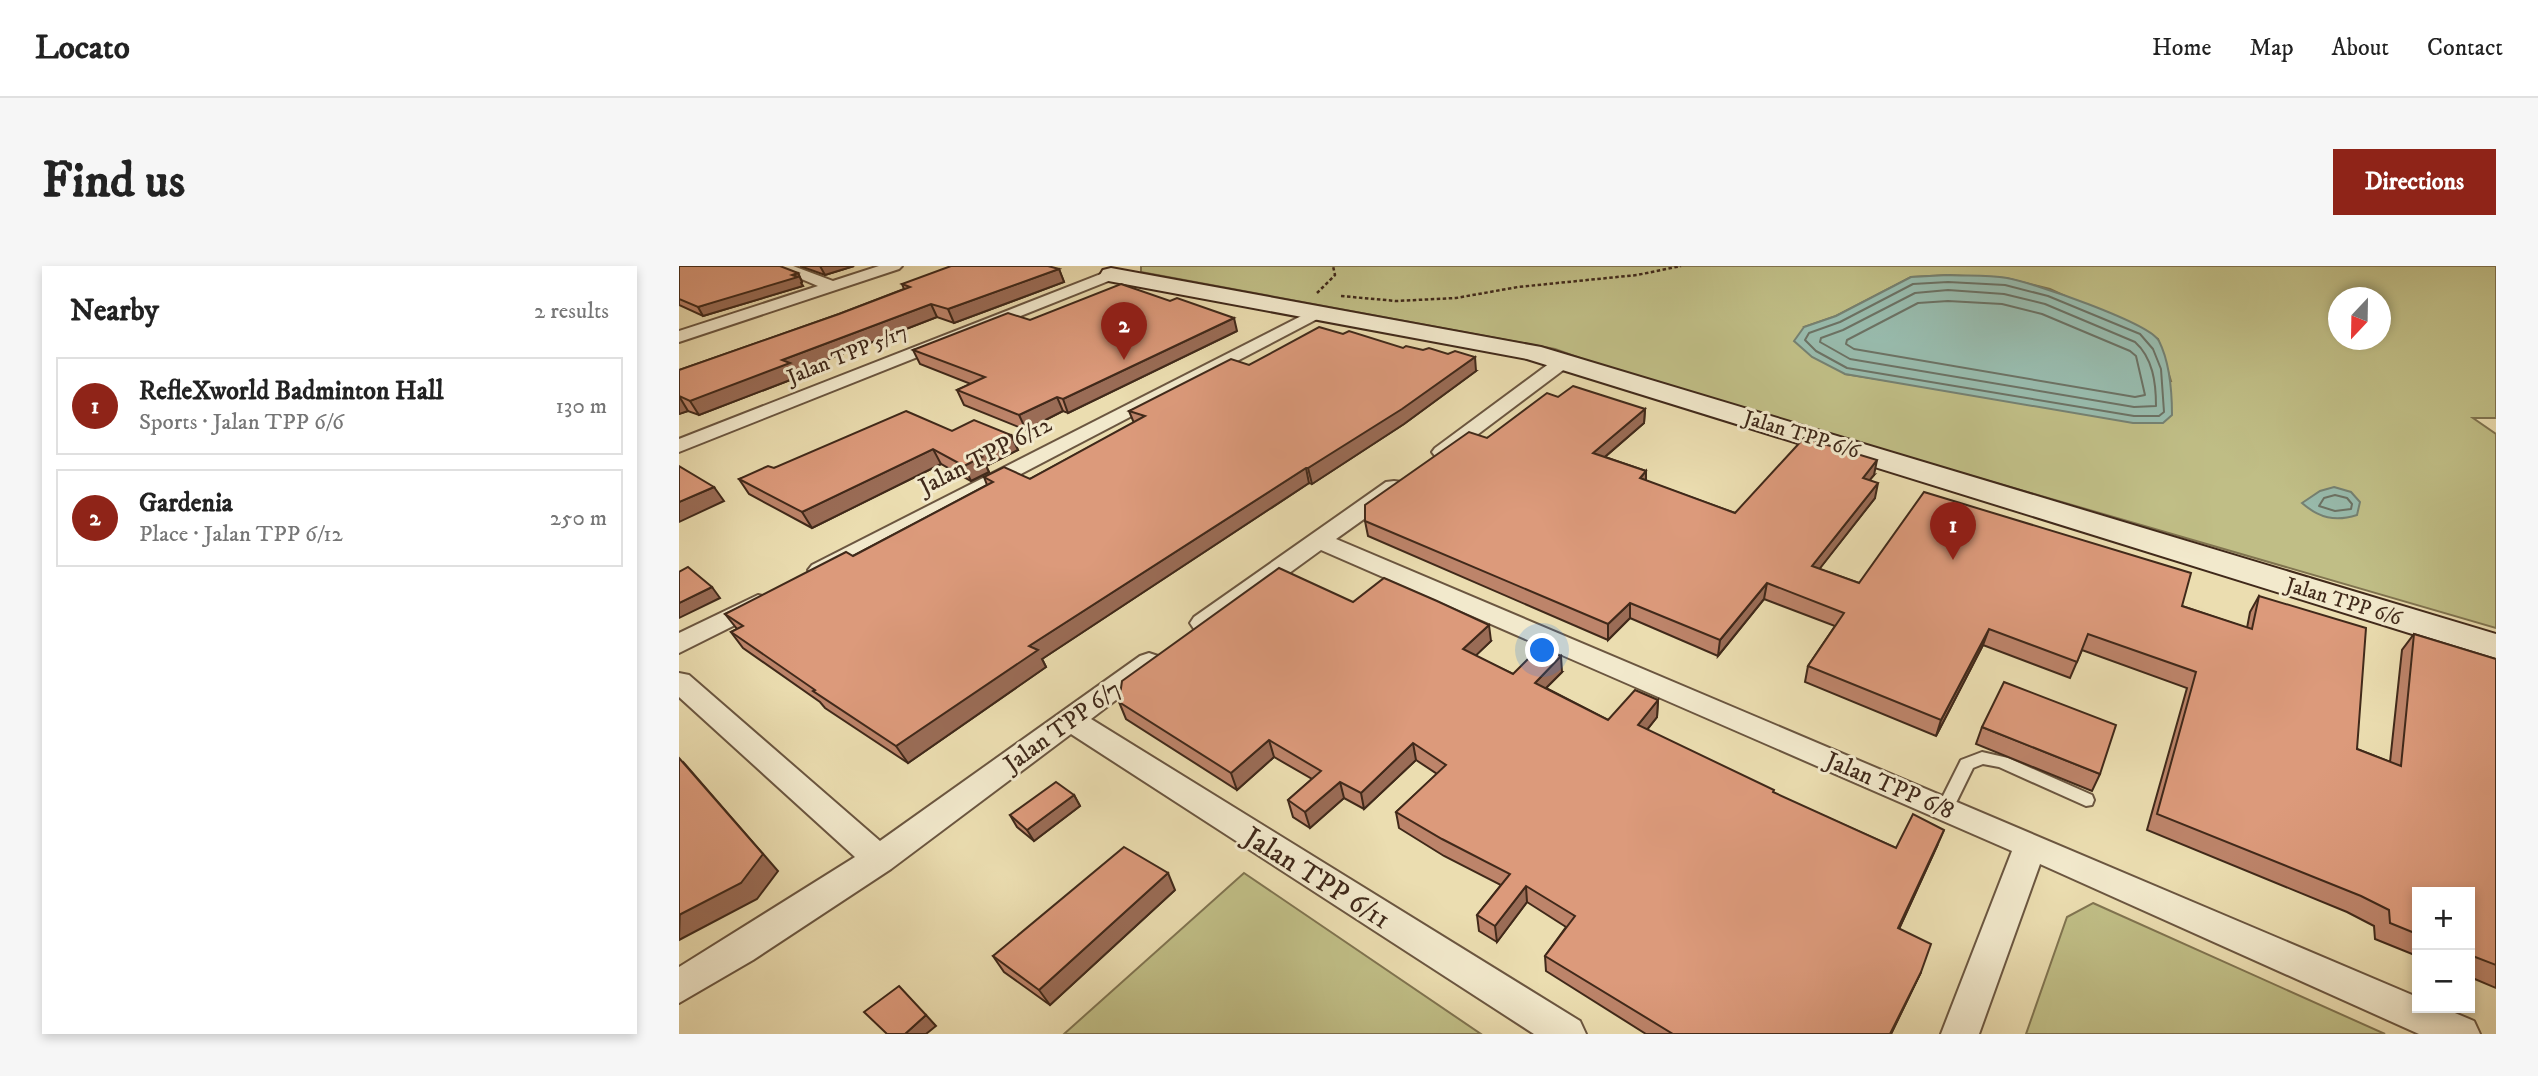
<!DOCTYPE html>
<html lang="en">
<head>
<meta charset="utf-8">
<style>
  body { margin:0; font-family:"IM FELL DW Pica",serif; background:#f6f6f6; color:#222 }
  .controls { position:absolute; right:21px; bottom:21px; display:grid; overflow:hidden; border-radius:0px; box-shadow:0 4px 10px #0003 }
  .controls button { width:63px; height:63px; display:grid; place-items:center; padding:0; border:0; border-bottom:2px solid #e0e0e0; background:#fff; color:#222; font:35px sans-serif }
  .compass { position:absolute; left:1649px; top:21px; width:63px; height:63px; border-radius:50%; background:#fff; box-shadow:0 4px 10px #0003; rotate:202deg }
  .you { position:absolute; left:864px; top:385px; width:24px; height:24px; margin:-18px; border:5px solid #fff; border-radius:50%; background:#1a73e8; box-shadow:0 0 0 10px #1a73e833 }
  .badge { display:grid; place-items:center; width:46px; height:46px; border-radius:50%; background:#8f2418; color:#fff; font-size:23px; font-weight:700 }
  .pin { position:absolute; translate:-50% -58px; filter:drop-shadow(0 2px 4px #0008) }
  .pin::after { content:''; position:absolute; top:37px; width:24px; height:21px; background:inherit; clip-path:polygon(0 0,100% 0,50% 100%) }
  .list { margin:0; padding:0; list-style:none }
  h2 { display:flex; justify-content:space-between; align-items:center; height:91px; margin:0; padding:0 28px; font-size:30px }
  h2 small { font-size:23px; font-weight:400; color:#767676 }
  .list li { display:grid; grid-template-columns:46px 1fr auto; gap:21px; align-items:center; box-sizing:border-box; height:98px; margin:0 14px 14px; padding:0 14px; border:2px solid #e0e0e0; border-radius:0px }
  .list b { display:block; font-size:26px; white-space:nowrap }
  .list p { margin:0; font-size:23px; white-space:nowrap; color:#767676 }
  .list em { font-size:23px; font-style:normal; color:#767676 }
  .map { position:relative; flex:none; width:1817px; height:768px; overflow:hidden; border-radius:0px }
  header { display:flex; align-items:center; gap:42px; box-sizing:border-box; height:98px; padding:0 35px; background:#fff; border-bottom:2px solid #e0e0e0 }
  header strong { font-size:33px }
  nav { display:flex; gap:38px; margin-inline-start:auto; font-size:24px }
  .intro { display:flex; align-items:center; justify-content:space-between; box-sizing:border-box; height:168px; padding:0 42px }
  h1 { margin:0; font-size:49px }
  .button { padding:18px 32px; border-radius:0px; background:#8f2418; color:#fff; font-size:24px; font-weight:700 }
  main { display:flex; gap:42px; padding:0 42px }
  aside { flex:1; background:#fff; border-radius:0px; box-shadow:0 4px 10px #0003 }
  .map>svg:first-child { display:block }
</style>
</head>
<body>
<header>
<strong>Locato</strong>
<nav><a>Home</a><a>Map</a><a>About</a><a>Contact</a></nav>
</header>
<div class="intro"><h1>Find us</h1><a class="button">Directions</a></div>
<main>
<aside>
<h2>Nearby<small>2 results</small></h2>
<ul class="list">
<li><span class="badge">1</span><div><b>RefleXworld Badminton Hall</b><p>Sports · Jalan TPP 6/6</p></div><em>130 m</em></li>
<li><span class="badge">2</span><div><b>Gardenia</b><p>Place · Jalan TPP 6/12</p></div><em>250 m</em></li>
</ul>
</aside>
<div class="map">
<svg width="1817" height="768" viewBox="0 0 1817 768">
  <rect width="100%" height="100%" fill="#ebddb0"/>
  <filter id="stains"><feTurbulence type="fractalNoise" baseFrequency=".00286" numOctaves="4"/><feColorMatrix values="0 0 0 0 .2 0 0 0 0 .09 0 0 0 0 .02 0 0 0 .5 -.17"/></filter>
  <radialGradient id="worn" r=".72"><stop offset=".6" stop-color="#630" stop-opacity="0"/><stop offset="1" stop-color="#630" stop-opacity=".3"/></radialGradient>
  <!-- green -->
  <g fill="#c0be86" stroke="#807450" stroke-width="2" fill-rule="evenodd">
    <path d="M462,0H1817V152H1794L1817,168V362L959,113L876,83L462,6ZM1269,9L1327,12L1371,23L1479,73L1492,115L1276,125L1166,108L1125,61L1157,50L1232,11ZM1660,32H1702V74H1660Z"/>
    <path d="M565,607L802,768H385Z"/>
    <path d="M1414,637L1706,768H1347L1388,651Z"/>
  </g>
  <!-- water -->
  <g fill="#98bbad" stroke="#758172" stroke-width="2">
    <path d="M1269,9C1288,10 1309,9 1328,12C1352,16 1471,57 1480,75C1491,97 1493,125 1493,149L1484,157H1454L1166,108L1133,91L1115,75L1125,61L1157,50L1232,11Z"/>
    <path d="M1655,221L1672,226L1681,236L1678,249C1656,256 1640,252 1623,237L1641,225Z"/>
  </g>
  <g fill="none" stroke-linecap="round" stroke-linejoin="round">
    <!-- shore -->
    <g stroke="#6c7264" stroke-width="2">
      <path d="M1269,16L1326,19L1369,30L1461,68L1474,83L1482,103L1485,146L1480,150H1455L1168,102L1137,85L1126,74L1130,67L1161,56L1234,18Z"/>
      <path d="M1269,24L1325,28L1366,38L1456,76C1474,92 1477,117 1477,140L1455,141L1171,93L1141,76L1142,72L1164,64L1236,27Z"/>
      <path d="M1269,35L1323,38L1363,48L1451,85L1457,90L1466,129L1456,131L1175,83L1167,78L1168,74L1239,37Z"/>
      <path d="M1656,229L1668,232L1673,238L1672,243L1656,245L1640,240L1645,232Z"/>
    </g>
    <!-- lane casing -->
    <g stroke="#6b5640" stroke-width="4">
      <path id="lane" d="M1303,486L1329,492L1413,529L1415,534L1413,539L1407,540L1320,501L1304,498L1294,502L1272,547L1266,548L1260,547L1258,542L1282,494Z"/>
    </g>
    <!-- street casing -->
    <g stroke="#6b5640" stroke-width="4">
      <g id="street">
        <path d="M92,0H114L154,15L200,0H223L220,3L0,76V65L139,20Z"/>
        <path d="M432,4L437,6L440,9L437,12L0,186V173Z"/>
        <path d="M636,43L644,48L642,51L149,309L141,311L133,309L129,304L133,299Z"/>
        <path d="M885,90L894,95L891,99L770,190H756L753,186L756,182L879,91Z"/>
        <path d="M715,215L723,216L726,221L723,226L657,273L1738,731V742H1764L1795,755L1801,768H1740L1361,598L1300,768H1262L1333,585L642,284L533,363L524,365L515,363L511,357L515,351L707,216Z"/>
        <path d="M79,329L88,331L91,337L88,343L0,387V367Z"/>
        <path d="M470,387L479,390L483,396L479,402L412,453L901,755L907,768H855L392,468L212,603L74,694L0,737V701L176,591L0,431V407L10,409L201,575L461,390Z"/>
      </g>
    </g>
    <!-- secondary casing -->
    <g stroke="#40291a" stroke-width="4">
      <path id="secondary" d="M432,2L862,81L1817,368V394L848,93L424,14L421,9L424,4Z"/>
    </g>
    <!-- path -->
    <g stroke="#40291a" stroke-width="2.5" stroke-dasharray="3.5 2.5" stroke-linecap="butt">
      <path d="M638,27L656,9L654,0"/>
      <path d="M662,30L717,35L777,32L839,21L958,9L1002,0"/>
    </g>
    <!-- lane -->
    <use href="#lane" fill="#f2e9cc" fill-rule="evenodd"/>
    <!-- street -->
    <use href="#street" fill="#f2e9cc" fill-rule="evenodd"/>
    <!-- secondary -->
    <use href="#secondary" fill="#f2e9cc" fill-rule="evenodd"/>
  </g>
  <!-- wall -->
  <g fill="#bd846a" stroke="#40291a" stroke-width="2">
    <path d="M0,0L119,7L123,16L122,17L124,20L24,50L0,39Z"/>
    <path d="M121,0H175L146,9Z"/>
    <path d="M380,3L385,16L275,57L258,51L116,106L119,111L20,149L9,145L0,148V104L160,48L225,23L223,18Z"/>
    <path d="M351,54L558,65L389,147L384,145L347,164L285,139L278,124L292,118L241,98L234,84Z"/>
    <path d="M570,99L797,105L725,158L633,218L630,217L363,393L367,401L229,497L146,442L141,436L64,382L52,366L58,363L46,348L174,290L308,219L305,211L351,213L455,157L450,145Z"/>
    <path d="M879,131L966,143L965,157L926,191L967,205V215L1056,247L1195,209L1190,214L1196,232L1140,303L1180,317L1503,340L1568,362L1571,346L1580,330L1678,483L1711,496L1723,384L1735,368L1817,393V722L1791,711V626H1738V690L1696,673L1695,660L1668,646L1468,564L1508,422L1403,384L1391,412L1304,379L1257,470L1126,416L1129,400L1156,360L1085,333L1039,390L951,352L929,374L689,270L686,255L808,172Z"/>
    <path d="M273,165L332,169L339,184L307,200L310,206L292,215L262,198L133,262L70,228L60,213L95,202Z"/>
    <path d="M674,336L812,375L796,390L834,408L883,406L867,422L929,454L979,434L978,451L968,464L1094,527L1217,582L1258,580L1220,663L1242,706L1212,768H967L867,705L866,690L887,661L848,636L818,676L800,665L798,649L822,619L765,590L720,562L717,546L758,508L737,494L685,543L665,532L631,562L614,551L609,534L633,513L595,491L558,524L447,453L440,436Z"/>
    <path d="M1303,461L1421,508L1413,525L1297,478Z"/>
    <path d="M395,529L401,540L355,575L338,561L331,549Z"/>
    <path d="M496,624L371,739L325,706L314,690Z"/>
  </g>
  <!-- shaded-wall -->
  <g fill="#9a6c56" stroke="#40291a" stroke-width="2">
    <path d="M141,0H175L146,9Z"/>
    <path d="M380,3L385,16L275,57L269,43Z"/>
    <path d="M119,7L123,16L122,17L124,20L24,50L19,41Z"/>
    <path d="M252,38L258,51L116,106L119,111L20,149L11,135L103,94Z"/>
    <path d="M555,52L558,65L389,147L384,133Z"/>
    <path d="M796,91L797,105L725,158L633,218L629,202Z"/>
    <path d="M0,130L9,145L0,148Z"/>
    <path d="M378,131L384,145L347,164L340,149Z"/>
    <path d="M966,143L965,157L914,201V187Z"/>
    <path d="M332,169L339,184L307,200L310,206L292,215L285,200L295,187Z"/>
    <path d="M254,183L262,198L133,262L123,246Z"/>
    <path d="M1198,194L1195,209L1180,227L1184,212Z"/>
    <path d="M627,202L630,217L363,393L367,401L229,497L217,480L350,380Z"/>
    <path d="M967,205V220L961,212Z"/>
    <path d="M1199,217L1196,232L1131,315L1133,300Z"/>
    <path d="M35,221L45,235L0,256V236Z"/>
    <path d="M1088,317L1085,333L1039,390L1041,374Z"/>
    <path d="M33,321L41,332L0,352V337Z"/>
    <path d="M951,337V352L929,374V358Z"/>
    <path d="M810,359L812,375L786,400L784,383Z"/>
    <path d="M1310,363L1304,379L1257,470L1262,454Z"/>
    <path d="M882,390L883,406L856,433V417Z"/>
    <path d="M979,434L978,451L958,476L959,459Z"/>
    <path d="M590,474L595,491L558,524L552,507Z"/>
    <path d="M734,477L737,494L685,543L682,527Z"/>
    <path d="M5,497L99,605L78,633L0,674Z"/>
    <path d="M661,516L665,532L631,562L626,546Z"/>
    <path d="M395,529L401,540L355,575L348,564Z"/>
    <path d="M1265,564L1258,580L1213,678L1219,662Z"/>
    <path d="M489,607L496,624L371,739L360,724Z"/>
    <path d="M847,620L848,636L818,676L816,660Z"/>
    <path d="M1242,706L1212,768H1211Z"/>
    <path d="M247,749L257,760L247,768H226Z"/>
  </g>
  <!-- building -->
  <g fill="#dc9a7b" stroke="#40291a" stroke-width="2">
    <path d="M0,0H101L119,7L113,9L119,11L19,41L0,33Z"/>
    <path d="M272,0H369L380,3L269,43L252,38L103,94L111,97L11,135L0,130V104L160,48L231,21L223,18Z"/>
    <path d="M442,18L491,35L498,32L555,52L384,133L378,131L340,149L278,124L306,111L234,84L329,47L351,54Z"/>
    <path d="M640,61L664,68L670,65L724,82L727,80L744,84L750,82L769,88L776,85L796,91L723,143L629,202H627L350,380L359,384L217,480L134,425L136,424L52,366L64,360L46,348L167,286L174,290L314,216L305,211L325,201L351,213L466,150L450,145L552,93L570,99Z"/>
    <path d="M894,120L966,143L914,187L967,205L961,212L1056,247L1125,172L1198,194L1184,212L1199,217L1133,300L1180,317L1245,226L1512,307L1503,340L1573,363L1580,330L1687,362L1678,483L1722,500L1735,368L1817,393V699L1791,689V626H1738V668L1711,657L1710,644L1682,630L1478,548L1517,406L1409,368L1398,396L1310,363L1262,454L1129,400L1165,347L1088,317L1041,374L951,337L929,358L686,255V239L790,166L808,172L868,127L879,131Z"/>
    <path d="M227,145L273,165L295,154L332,169L295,187L303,191L285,200L254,183L123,246L60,213L89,200L95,202Z"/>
    <path d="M0,200L35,221L0,236Z"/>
    <path d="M9,301L33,321L0,337V306Z"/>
    <path d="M600,302L674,336L705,312L758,335L810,359L784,383L834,408L860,382L882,390L856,417L929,454L956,424L979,434L959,459L1095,524L1094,526L1217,582L1234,548L1265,564L1219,662L1252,678L1242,706L1211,768H994L866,690L896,650L847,620L816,660L798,649L831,608L763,573L717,546L767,499L734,477L682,527L661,516L626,546L609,534L642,505L590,474L552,507L440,436L443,415Z"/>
    <path d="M1325,416L1437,459L1421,508L1303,461Z"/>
    <path d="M0,492L84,588L62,617L0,649Z"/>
    <path d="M377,516L395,529L348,564L331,549Z"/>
    <path d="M445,581L489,607L360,724L314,690Z"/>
    <path d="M220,720L247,749L226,768H208L185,746Z"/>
  </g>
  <g text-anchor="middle" stroke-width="6" stroke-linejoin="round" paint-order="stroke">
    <!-- far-street labels -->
    <g font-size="21" fill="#40291a" stroke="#f2e9cc">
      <text transform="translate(168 88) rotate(-22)" y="7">Jalan TPP 5/17</text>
      <text transform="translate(1123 168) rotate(17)" y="7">Jalan TPP 6/6</text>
      <text transform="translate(1665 335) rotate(17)" y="7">Jalan TPP 6/6</text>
    </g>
    <!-- street labels -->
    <g font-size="24" fill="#40291a" stroke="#f2e9cc">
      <text transform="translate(306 189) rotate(-27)" y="8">Jalan TPP 6/12</text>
      <text transform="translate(383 460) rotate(-36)" y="8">Jalan TPP 6/7</text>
      <text transform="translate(1211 519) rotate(23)" y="8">Jalan TPP 6/8</text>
    </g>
    <!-- near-street labels -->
    <g font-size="28" fill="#40291a" stroke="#f2e9cc">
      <text transform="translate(639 611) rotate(32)" y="10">Jalan TPP 6/11</text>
    </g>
  </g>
  <rect width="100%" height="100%" filter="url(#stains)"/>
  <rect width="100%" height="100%" fill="url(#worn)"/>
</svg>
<div class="controls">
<button>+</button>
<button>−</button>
</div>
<svg class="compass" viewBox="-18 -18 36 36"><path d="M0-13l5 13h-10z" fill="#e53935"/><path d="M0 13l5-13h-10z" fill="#767676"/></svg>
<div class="you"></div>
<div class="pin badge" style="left:1274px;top:294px">1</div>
<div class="pin badge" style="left:445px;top:94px">2</div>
</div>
</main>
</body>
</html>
